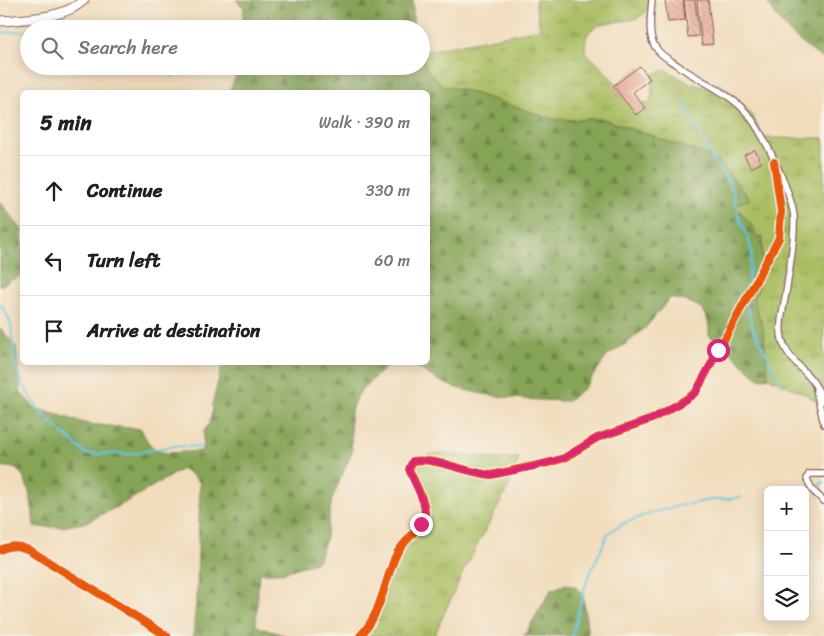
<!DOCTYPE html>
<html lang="en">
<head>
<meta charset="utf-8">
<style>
  body { margin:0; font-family:Sriracha,sans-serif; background:#f6f6f6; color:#202124 }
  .controls { position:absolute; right:15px; bottom:15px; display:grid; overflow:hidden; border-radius:8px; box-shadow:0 2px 12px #0003 }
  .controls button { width:45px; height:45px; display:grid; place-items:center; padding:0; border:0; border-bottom:1px solid #e0e0e0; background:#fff; color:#202124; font:25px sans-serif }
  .stop { position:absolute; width:15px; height:15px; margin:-11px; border:4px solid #db2777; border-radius:50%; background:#fff }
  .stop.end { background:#db2777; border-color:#fff; box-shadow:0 1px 5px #0008 }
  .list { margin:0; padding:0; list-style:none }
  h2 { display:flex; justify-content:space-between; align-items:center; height:65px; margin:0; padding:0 20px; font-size:21px }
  h2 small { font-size:16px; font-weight:400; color:#757577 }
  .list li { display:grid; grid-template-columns:32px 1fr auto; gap:15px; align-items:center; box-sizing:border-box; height:70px; padding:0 20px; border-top:1px solid #e0e0e0 }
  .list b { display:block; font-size:19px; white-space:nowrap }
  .list em { font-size:16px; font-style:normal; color:#757577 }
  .icon { flex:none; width:28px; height:28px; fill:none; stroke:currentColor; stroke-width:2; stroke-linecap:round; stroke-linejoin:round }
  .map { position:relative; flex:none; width:824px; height:636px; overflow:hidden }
  .search { position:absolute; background:#fff; box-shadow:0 2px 12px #0003; left:20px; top:20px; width:410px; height:55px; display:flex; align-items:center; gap:12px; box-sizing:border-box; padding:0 18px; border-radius:28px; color:#757577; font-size:19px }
  .panel { position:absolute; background:#fff; box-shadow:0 2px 12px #0003; left:20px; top:90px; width:410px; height:275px; border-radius:8px }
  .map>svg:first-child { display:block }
</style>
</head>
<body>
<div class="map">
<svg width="824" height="636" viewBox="0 0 824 636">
  <defs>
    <pattern id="grass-tufts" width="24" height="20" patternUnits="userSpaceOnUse" patternTransform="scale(1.25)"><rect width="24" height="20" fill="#a9bd61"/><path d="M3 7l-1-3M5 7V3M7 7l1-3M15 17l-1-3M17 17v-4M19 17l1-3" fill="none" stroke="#8c9950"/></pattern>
    <pattern id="forest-firs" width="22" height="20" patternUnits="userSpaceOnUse" patternTransform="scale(1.25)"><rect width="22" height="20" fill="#86a457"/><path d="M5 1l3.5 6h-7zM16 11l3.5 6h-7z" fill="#708548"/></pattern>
    <pattern id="building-back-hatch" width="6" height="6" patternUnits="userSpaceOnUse" patternTransform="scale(1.25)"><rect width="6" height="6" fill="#ebb09e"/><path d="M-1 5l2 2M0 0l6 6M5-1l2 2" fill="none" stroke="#cb9788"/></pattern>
  </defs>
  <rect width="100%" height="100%" fill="#f7f3e8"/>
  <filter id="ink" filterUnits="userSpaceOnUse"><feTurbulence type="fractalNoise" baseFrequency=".02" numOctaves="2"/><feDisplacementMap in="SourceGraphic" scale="10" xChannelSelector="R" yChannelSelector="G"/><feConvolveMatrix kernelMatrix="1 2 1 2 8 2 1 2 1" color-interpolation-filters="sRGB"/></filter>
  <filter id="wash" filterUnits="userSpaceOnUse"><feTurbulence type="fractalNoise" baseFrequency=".0096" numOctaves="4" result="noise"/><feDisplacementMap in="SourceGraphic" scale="20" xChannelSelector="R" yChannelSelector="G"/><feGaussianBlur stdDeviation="1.12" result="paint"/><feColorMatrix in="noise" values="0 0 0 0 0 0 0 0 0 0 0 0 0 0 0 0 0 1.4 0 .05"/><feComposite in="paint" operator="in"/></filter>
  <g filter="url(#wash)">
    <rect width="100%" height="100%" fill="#f1dcbb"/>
    <!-- grass -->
    <g fill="url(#grass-tufts)" stroke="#7a6e46">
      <path d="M535,0H653C650,4 646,13 641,16C626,26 596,16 587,36C585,40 585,47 585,52C606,69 620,94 646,104L651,100L653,74L666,70C684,80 690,85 712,89L718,83C741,101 752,111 764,138H824V407L809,396L768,377L763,327L753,303L758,288L756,236L750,223L737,208L738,204L742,202L710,156L603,119L555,120L467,91L444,86L427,70L421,52L540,29Z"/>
      <path d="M438,453L496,459L519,458L509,486L464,570L434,636H358L376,607L399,553L411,533L429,519C431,497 422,478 415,458Z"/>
    </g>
    <!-- forest -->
    <g fill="url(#forest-firs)" stroke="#686241">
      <path d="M236,0H413V22L415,29H241L244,8Z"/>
      <path d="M766,0H824V59C800,44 779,25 766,0Z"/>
      <path d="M421,53L427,70L444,86L467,91L555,120L603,119L710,156L721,164L750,199L738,204C735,214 747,216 751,224C753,228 754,232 756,236L763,237L762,262L758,288L754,303L763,327L768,377L759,379L722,344L709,336C710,306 697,303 670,298L647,326L630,341L608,355L585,387L568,401C531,400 493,398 457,388C440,383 425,372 410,363L428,362V92H229L236,76L237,66H421Z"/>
      <path d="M0,202L22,230V275L0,286Z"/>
      <path d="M0,328L16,347L21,393L35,408L88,424L141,429C146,440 152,451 166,453L202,451L204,431L209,424L213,409L212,405L222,366L220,363H396L387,366L377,375L361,391L353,404L350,416L352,452L332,499L325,542L318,561L282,573H259L256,626L286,636H193L197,590L200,483L191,474L182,469L121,505L84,523L61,527H34C33,513 30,477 16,469C12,467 5,467 0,466Z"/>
      <path d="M566,584L577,588L583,594L588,636H524L551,590Z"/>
    </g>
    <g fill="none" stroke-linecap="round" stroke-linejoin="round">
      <!-- stream -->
      <g stroke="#5fc5dc" stroke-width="2">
        <path d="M41,29C57,25 75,20 91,20C103,20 115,26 126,24L130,29"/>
        <path d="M0,33L29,31"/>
        <path d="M165,66L173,77"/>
        <path d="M684,103L714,162L724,172L734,193L739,218L747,235L752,253L746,294"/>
        <path d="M0,304C18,326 9,341 16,366C30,410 54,424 86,454H129L175,446L200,447"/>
        <path d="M747,306L753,328L782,386"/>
        <path d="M814,488L824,482"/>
        <path d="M572,636L586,583L608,534C627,516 680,505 706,501C718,499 729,500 741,497"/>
      </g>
    </g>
    <g id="blocks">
      <!-- building -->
      <g fill="url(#building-back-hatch)">
        <path d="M665,0H683L685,20L668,22Z"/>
        <path d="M684,0H695L699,36L688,37Z"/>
        <path d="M697,0H708L713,44L702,45Z"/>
        <path d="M640,66L650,79L633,92L645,108L636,115L613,86Z"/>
        <path d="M755,150L761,163L751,168L744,155Z"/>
      </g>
    </g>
  </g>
  <g filter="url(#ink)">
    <use href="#blocks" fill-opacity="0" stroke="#84615d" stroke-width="1"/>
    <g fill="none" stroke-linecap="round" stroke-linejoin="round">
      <!-- street casing -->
      <g stroke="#84615d" stroke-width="8">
        <g id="street">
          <path d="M652,0C651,15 647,36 656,48C661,56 670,60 677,65C702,83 735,94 753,121C766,140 793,196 794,218C795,240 790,264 787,286C785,303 778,323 782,339C786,356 800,366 810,378C816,385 820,393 824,401"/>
          <path d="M816,390L824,424"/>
          <path d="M824,474H809L807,479L812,490L824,501"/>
          <path d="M0,550C12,545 19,545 31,551L167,636"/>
          <path d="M360,636C382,614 384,580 397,553C403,542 424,525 425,516C427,502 414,482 409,469L413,461C434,457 468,473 491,475L552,462L564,458L597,438L652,419L683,401L696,392L779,238L781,211L774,162"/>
        </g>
      </g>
      <!-- primary casing -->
      <g stroke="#84615d" stroke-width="11">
        <path id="primary" d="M0,21C28,19 63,19 84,0"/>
      </g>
      <!-- street -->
      <use href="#street" stroke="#fff" stroke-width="5.5"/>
      <!-- primary -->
      <use href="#primary" stroke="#fff" stroke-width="9"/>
      <!-- cycleway casing -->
      <g stroke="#f7f3e8" stroke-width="11">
        <g id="cycleway">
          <path d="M0,550C12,545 19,545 31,551L167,636"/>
          <path d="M360,636C382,614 384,580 397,553C403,542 424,525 425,516C427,502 414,482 409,469L413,461C434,457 468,473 491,475L552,462L564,458L597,438L652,419L683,401L696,392L779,238L781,211L774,162"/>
        </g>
      </g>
      <!-- cycleway -->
      <use href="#cycleway" stroke="#e8590c" stroke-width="8"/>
    </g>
  </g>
  <g fill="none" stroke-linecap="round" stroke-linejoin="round" filter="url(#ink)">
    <!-- route -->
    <path stroke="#db2777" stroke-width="6" d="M421,524C432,508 414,486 409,469L412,461C434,457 468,473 492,475L536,466L564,458L597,438L652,419L692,396L696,392L718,350"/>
  </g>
</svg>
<div class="controls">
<button>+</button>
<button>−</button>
<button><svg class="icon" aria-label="layers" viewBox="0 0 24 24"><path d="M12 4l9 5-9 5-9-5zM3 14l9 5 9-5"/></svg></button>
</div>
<div class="stop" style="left:718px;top:350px"></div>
<div class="stop end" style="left:421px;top:524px"></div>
<div class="search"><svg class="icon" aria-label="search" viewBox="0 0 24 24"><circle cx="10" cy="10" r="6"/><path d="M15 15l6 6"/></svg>Search here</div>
<section class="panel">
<h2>5 min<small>Walk · 390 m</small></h2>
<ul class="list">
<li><svg class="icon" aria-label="ahead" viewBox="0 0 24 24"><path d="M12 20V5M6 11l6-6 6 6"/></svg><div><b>Continue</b></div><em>330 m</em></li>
<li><svg class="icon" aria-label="left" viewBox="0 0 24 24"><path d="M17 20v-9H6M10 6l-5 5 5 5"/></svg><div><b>Turn left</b></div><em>60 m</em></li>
<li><svg class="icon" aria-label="arrive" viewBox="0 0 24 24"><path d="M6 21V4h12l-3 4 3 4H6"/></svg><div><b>Arrive at destination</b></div></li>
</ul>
</section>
</div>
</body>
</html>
